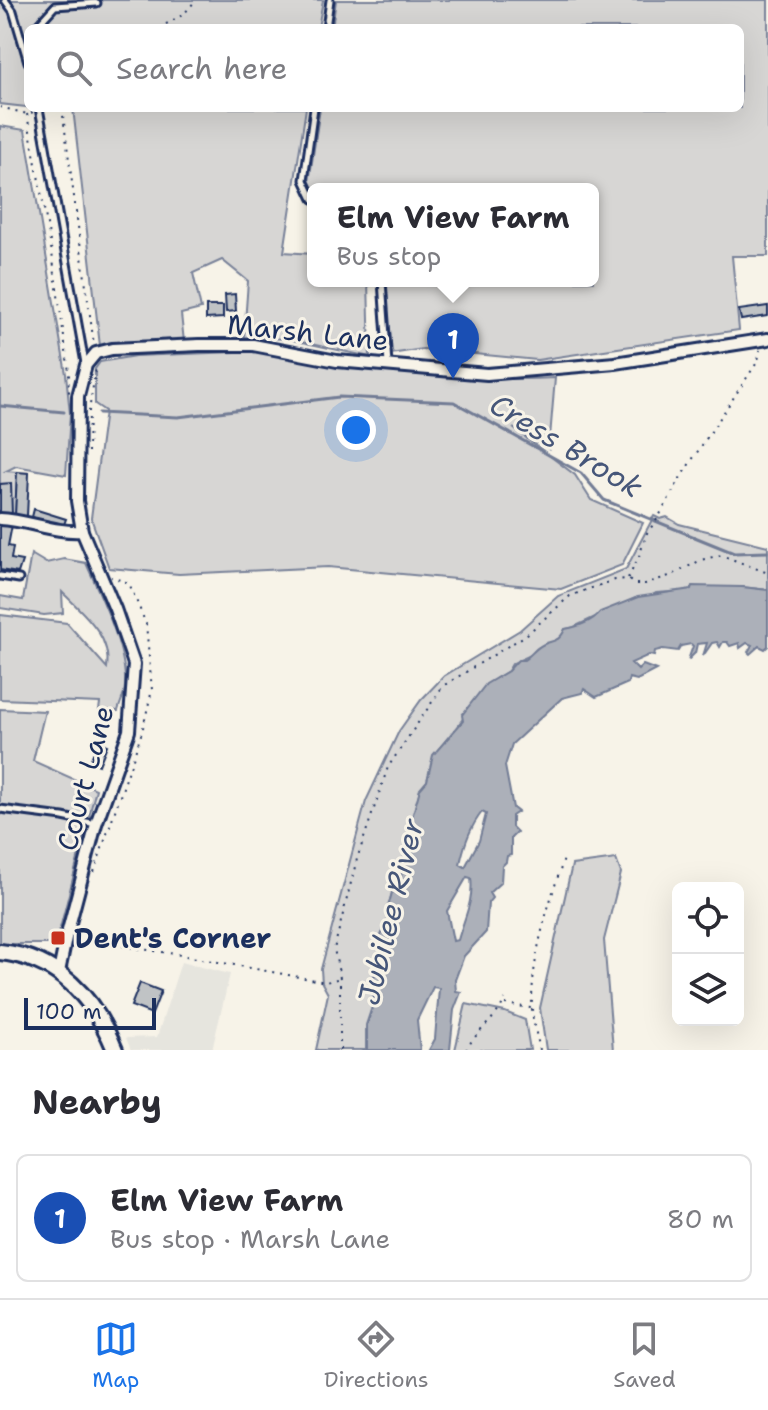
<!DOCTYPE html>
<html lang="en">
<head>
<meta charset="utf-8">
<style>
  body { margin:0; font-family:"Shantell Sans",sans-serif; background:#f7f7f7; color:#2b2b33 }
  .controls { position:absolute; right:24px; bottom:24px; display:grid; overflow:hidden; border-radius:12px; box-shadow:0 8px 32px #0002 }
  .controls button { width:72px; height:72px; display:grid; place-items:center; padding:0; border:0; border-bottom:2px solid #e1e1e2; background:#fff; color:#2b2b33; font:40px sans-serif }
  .scale { position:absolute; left:24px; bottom:20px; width:132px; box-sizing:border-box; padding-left:8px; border:4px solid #1b2f5e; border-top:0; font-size:22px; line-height:28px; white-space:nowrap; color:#1b2f5e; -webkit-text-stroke:6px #f7f3e8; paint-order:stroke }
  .you { position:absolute; left:356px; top:430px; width:28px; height:28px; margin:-20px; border:6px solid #fff; border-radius:50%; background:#1a73e8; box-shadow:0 0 0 12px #1a73e833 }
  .badge { display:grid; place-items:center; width:52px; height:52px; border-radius:50%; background:#1a73e8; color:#fff; font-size:26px; font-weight:700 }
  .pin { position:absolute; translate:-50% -66px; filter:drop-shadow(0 2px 4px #0008) }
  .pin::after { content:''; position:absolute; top:42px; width:28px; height:24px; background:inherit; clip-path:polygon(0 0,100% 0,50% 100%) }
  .popup { position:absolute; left:307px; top:183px; width:292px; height:104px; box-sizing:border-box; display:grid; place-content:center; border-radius:12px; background:#fff; filter:drop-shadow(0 2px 6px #0005); font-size:26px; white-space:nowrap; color:#7c7c81 }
  .popup b { font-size:30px; color:#2b2b33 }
  .popup::after { content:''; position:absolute; left:50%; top:100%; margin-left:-16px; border:16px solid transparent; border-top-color:#fff }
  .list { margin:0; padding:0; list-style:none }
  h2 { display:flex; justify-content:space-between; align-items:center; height:104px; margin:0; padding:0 32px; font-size:34px }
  h2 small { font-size:26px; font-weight:400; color:#7c7c81 }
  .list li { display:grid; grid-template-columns:52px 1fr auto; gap:24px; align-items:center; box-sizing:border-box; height:128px; margin:0 16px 16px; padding:0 16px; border:2px solid #e1e1e2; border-radius:12px }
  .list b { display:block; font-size:30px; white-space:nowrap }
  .list p { margin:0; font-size:26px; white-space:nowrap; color:#7c7c81 }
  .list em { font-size:26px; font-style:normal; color:#7c7c81 }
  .icon { flex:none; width:44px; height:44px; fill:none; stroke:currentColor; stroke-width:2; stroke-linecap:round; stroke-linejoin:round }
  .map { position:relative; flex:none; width:768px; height:1050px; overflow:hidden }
  .search { position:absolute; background:#fff; box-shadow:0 8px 32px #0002; left:24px; right:24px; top:24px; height:88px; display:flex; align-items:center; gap:20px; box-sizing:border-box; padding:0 28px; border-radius:12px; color:#7c7c81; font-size:30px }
  .sheet { height:248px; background:#fff }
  nav { display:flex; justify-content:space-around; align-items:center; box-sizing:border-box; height:112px; border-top:2px solid #e1e1e2; background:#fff; font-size:22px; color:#7c7c81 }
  nav a { display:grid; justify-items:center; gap:4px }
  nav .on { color:#1a73e8 }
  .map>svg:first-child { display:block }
</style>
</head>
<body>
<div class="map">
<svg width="768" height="1050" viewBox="0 0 768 1050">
  <rect width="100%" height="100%" fill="#f7f3e8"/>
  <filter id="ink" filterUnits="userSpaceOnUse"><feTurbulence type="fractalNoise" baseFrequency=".0125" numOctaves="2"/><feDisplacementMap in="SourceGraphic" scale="16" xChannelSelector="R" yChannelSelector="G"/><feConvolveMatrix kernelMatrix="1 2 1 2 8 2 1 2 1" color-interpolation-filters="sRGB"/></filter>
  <g filter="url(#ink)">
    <!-- built -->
    <path fill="#e6e5de" d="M181,962L230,974L212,1050H131L126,1038L157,1037Z"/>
    <!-- green -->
    <g fill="#d7d6d4" stroke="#798299" stroke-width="2">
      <path d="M0,0H323L318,28H28V108H35L0,104Z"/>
      <path d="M336,0H768V256H732L739,330L537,360L423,349L390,354L382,281H593V189H313V194L308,189L320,108H740V28H332Z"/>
      <path d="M73,108H306L284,252L313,254V281H368L370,357L288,339L244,337L248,281L222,260L193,273L201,309L181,314L184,342L100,346Z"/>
      <path d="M0,126L25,130L66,374L70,414L66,475L16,466L6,471L17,472L15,516H0Z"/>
      <path d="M261,351C360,367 455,383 555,378L549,449L513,428L575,475L591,500L643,523L622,565L561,589L328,567L179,574L109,568L91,518L105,411L95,404V369L100,362L135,356Z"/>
      <path d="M654,516L660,519L667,517L679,524L768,546V590L742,587L656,593L649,597H638L574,627L565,629C561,640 550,644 539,647C532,658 522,657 512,664L508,671L495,679L434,755L427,781L420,790L410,825L401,877L395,882L388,907L389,917L382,929L384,948L379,973L374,975L372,984L374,1001L366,1025V1050H316L328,994L322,983L321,969L366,801L399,731L421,700L444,676L520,630L558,596L626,569Z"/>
      <path d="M31,554L46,563L64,559L86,563C101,597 127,649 125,686C125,694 120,703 118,711L99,710L100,703L0,699V615L67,623L107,668C112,636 83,613 62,592L63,613L44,615L0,608V596L23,600Z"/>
      <path d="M0,709L45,711L33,761L96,789L56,944H0Z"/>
      <path d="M616,859L621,873L604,940L613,1050H546L540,1008L572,865Z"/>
      <path d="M466,1004L505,1012L525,1020L530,1050H455Z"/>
    </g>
    <!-- water -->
    <path fill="#acb0b9" stroke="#727c95" stroke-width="2" fill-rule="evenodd" d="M692,586L742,587L768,590V646L765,649L759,646L750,654L748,652L752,645L747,643L740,648L739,643L730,646L727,642H723L720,647L717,642L712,643L703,656L707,643L697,644L695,653L688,660L693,646L691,644L681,646L678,651L663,649L655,651L654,656L649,655L631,663L638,670L643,665L656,670L637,680L629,678L628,683L596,697L584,689L582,693L562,698L512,744L505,766L513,808L518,812L512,816V827L517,832L511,838V855L507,856L506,862L502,866L501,882L489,893L492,898L488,903L486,932L464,956L455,980L456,991L461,992L454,1010L450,1050H429L435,1039L439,988L433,987L417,1020L420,1050H367V1025L374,1001V975L379,973L384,948L380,938L389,917L388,907L395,882L401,876L410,825L420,789L427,781L433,755L463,721L462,715L486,684L508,671L518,660H524C529,657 535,649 539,647C548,639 559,645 565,629C577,627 592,622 600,612L638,597L691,589ZM482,812L486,814L479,841L465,867L460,864C464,845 470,827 482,812ZM467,877L471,878C474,901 464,918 458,940L453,941L447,911Z"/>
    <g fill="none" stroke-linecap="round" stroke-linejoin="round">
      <!-- stream -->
      <g stroke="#727c95" stroke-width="3">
        <path d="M0,406L64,412"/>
        <path d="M99,413L178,417L339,397L454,402L581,473L604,500L734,553L768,552"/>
      </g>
    </g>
    <!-- building -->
    <g fill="#c0c3c5" stroke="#1b2f5e" stroke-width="2">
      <path d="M235,294L236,311L226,312L225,295Z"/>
      <path d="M206,306H223V318L206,319Z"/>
      <path d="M768,306V316L741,320L739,310Z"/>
      <path d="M17,472L29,473L27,516H15Z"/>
      <path d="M11,483L12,515L0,516V484Z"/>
      <path d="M34,509L66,519L63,527L32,517Z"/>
      <path d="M0,523L12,525L8,546L13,547L11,559L22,561L18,573L0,570Z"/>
      <path d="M98,742L107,745L99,765L90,761Z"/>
      <path d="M140,983L161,991L152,1014L131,1006Z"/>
    </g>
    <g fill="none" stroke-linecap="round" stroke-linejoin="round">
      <!-- service casing -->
      <g stroke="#1b2f5e" stroke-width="11">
        <g id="service">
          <path d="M5,0L13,11L28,62"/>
          <path d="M35,28L55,6L97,3"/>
          <path d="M326,28L330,0"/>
          <path d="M39,108L85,363"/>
          <path d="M313,199L304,180L314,108"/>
          <path d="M382,281L388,364"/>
          <path d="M0,576L19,579"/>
          <path d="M0,809L63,817L96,824"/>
        </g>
      </g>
      <!-- minor casing -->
      <g stroke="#1b2f5e" stroke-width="16">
        <g id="minor">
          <path d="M0,519C28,520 54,533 82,531"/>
          <path d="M59,972L66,938L96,824L129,731L134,664L115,609L82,531L77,501L78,396L86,365L96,353L112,349L199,345H253L337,361L487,374L615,363L768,339"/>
        </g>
      </g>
      <!-- secondary casing -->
      <g stroke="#1b2f5e" stroke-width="20">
        <path id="secondary" d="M0,952C58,958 94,998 115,1050"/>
      </g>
      <!-- path -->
      <g stroke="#1b2f5e" stroke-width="2" stroke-dasharray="2 6" stroke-linecap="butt">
        <path d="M159,28L184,14L196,0"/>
        <path d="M0,107L27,114L34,112"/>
        <path d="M62,108L94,345"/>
        <path d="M27,114L52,253L69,372V393"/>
        <path d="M88,452L89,411L96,367"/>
        <path d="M628,578L638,559L647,533L658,518L682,475L758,361L760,350"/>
        <path d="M94,872L142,732L152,690L146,624L129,583L111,577"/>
        <path d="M75,939L175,954L326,982L340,978"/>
        <path d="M505,1004L531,1008"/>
        <path d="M340,1050V978L334,949L357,859L388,767L443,686L526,635L570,596L586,590L615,580L627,579L635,584H645L672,575L701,560L721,555L768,573"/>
        <path d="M466,1050C476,1031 497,1019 505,999"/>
        <path d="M540,1050C537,1036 532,1021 532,1007C531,957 549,902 565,856"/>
      </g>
      <!-- service -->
      <use href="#service" stroke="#f7f3e8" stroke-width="5"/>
      <!-- minor -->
      <use href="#minor" stroke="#f7f3e8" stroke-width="10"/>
      <!-- secondary -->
      <use href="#secondary" stroke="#f7f3e8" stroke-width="14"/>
    </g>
  </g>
  <!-- markers -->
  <rect fill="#c8321e" stroke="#f7f3e8" stroke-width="3" x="50" y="930" width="16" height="16" rx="4"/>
  <g text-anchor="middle" stroke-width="6" stroke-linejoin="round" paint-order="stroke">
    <!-- street labels -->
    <g font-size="28" fill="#1b2f5e" stroke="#f7f3e8">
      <text transform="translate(308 332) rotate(6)" y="10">Marsh Lane</text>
      <text transform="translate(85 778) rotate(-75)" y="10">Court Lane</text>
    </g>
    <!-- poi labels -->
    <g font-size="28" font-weight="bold" fill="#1b2f5e" stroke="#f7f3e8" text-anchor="start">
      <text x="74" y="948">Dent's Corner</text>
    </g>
    <!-- water labels -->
    <g font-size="30" font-style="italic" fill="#465679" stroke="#f7f3e8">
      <text transform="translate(566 446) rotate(31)" y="10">Cress Brook</text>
      <text transform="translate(391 912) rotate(-76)" y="10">Jubilee River</text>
    </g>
  </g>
</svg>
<div class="controls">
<button><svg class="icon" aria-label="locate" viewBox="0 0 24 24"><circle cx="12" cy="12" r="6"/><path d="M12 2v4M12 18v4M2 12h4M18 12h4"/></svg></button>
<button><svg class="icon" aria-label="layers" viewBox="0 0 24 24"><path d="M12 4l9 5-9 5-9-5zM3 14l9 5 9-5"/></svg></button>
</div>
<div class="scale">100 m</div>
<div class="you"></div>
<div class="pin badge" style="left:453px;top:379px;background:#1a4fb4">1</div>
<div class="popup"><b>Elm View Farm</b>Bus stop</div>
<div class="search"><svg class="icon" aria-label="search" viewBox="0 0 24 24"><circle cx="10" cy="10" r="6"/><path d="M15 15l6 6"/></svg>Search here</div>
</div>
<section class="sheet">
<h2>Nearby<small></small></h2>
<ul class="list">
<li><span class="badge" style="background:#1a4fb4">1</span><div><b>Elm View Farm</b><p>Bus stop · Marsh Lane</p></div><em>80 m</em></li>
</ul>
</section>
<nav>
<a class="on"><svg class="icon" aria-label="map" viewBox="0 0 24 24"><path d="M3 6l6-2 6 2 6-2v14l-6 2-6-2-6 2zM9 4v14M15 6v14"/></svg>Map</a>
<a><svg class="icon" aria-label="directions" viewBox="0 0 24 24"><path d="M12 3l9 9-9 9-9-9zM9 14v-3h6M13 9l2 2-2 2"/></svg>Directions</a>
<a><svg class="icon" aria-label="saved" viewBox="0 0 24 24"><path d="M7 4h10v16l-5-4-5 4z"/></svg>Saved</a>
</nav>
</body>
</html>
